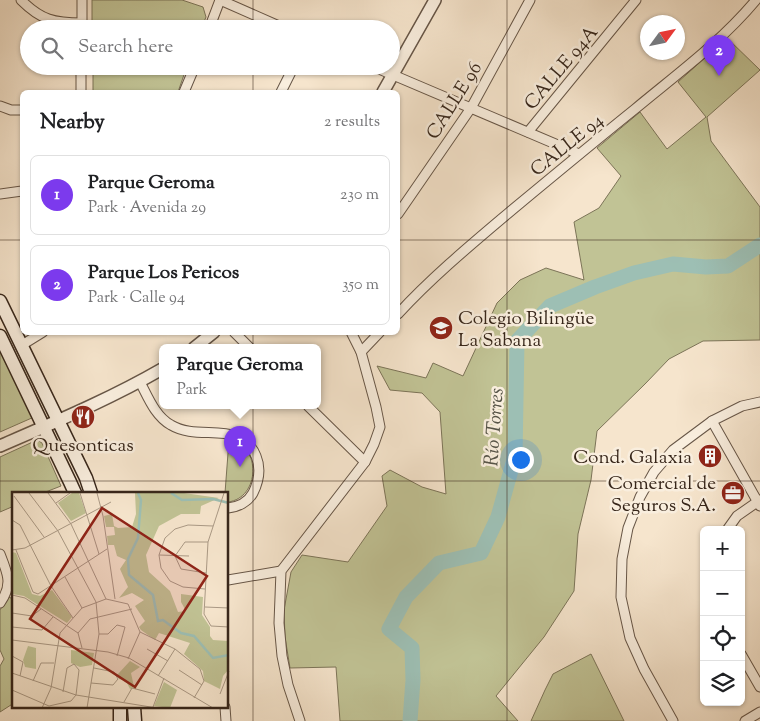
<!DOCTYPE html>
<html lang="en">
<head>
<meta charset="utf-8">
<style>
  body { margin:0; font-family:"Sorts Mill Goudy",serif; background:#f6f6f6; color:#202124 }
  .controls { position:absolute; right:15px; bottom:15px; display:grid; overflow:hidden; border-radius:8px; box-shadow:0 1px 4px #0004 }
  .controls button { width:45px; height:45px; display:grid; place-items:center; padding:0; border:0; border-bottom:1px solid #e0e0e0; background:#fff; color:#202124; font:25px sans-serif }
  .compass { position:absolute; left:640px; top:15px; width:45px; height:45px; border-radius:50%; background:#fff; box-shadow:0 1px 4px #0004; rotate:57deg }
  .you { position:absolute; left:520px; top:459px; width:18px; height:18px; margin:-12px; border:4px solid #fff; border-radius:50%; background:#1a73e8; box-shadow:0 0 0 8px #1a73e833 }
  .badge { display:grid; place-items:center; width:32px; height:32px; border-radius:50%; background:#7c3aed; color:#fff; font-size:16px; font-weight:700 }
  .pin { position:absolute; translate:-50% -41px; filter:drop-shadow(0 1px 2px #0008) }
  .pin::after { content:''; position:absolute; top:26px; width:18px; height:15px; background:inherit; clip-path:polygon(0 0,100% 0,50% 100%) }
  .popup { position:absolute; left:159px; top:344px; width:162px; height:65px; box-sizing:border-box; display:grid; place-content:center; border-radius:8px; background:#fff; filter:drop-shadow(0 1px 4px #0005); font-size:16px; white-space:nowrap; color:#757577 }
  .popup b { font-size:19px; color:#202124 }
  .popup::after { content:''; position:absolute; left:50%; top:100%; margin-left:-10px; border:10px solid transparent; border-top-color:#fff }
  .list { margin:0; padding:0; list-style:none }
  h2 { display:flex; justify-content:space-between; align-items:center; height:65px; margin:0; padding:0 20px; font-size:21px }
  h2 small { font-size:16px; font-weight:400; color:#757577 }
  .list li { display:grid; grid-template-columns:32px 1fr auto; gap:15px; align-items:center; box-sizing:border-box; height:80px; margin:0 10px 10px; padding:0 10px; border:1px solid #e0e0e0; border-radius:8px }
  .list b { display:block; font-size:19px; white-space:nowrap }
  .list p { margin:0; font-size:16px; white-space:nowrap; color:#757577 }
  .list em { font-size:16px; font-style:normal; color:#757577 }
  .icon { flex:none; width:28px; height:28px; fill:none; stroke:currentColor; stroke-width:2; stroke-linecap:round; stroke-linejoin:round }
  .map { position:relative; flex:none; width:760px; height:721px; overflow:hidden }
  .search { position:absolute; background:#fff; box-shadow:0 1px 4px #0004; left:20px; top:20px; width:380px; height:55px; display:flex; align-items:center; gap:12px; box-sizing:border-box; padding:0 18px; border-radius:28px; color:#757577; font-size:19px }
  .panel { position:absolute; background:#fff; box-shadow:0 1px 4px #0004; left:20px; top:90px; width:380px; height:245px; border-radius:8px }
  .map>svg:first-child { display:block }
</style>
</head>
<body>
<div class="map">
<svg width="760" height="721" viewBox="0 0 760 721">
  <rect width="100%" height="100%" fill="#f6e5cd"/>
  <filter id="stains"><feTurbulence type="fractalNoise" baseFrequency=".004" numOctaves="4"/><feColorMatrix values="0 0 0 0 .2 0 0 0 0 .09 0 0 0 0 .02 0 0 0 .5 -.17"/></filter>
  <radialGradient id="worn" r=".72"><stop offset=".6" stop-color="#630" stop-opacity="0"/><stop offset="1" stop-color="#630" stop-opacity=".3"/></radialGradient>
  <!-- green -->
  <g fill="#c1c395" stroke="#7c7458">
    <path d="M92,0H182L203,7L206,17L201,29H92Z"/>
    <path d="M727,38L760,70L707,117L711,141L760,207V340L703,341L669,359L645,384L597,431L591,480L578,534L574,591L544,637L496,696L518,721H340L336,667L290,668L285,637L284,610L291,572L302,555L348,562L387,506L382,476L390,470L422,487L446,494L440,412L422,393L390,390L377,366L426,378L433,363L463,376L497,303L520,280L546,268L584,280L574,222L599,208L621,176L597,148L640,112L667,149L706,117L678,82Z"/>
    <path d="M93,66H187L178,92H93Z"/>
    <path d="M0,348L34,417L0,432Z"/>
    <path d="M37,440L42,443L61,486L43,493H14V506L0,512V457Z"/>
    <path d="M229,440C262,445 260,498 228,502V493H225Z"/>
    <path d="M8,597L14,599V703L0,712V666L4,659L0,650V610Z"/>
    <path d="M591,654L624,721H531L545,690L553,674Z"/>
  </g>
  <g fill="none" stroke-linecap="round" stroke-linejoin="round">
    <!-- river -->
    <path stroke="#9dbfb4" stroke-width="15" d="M410,721L413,680L412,648L389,629L406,597L439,563L481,553L498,517L515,456L517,341L550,306L595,287L634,273L673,264L706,267L728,266L760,245"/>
    <!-- minor casing -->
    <g stroke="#675647" stroke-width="11">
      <g id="minor">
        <path d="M21,0C41,20 54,23 82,23"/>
        <path d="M220,0L286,29"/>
        <path d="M82,29V0"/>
        <path d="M209,29L220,0"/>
        <path d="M372,66L579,154"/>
        <path d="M81,92V66"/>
        <path d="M184,92L195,66"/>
        <path d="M281,92L294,66"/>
        <path d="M0,106L11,110H22"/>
        <path d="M528,132L636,0"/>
        <path d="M0,194L22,191"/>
        <path d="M398,214L471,108L530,0"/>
        <path d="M398,314C433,276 473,243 512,210C553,176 594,142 635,109C677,74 721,42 756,0"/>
        <path d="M234,332L250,348"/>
        <path d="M22,345L43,332"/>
        <path d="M361,352L380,332"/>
        <path d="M140,382C148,397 155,416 171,425C199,442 241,419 256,456C261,468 259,481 253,493C248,502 238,507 228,508"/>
        <path d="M308,406L365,462"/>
        <path d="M712,421L760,506"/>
        <path d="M727,530L737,516L760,500"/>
        <path d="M0,554C8,574 13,585 0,603"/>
        <path d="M228,580L281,571"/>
        <path d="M741,654L760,687"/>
        <path d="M225,707L226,721"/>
        <path d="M300,721L288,685L282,656L279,623L281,571L365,462L374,444L380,427L376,407L361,352L351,332"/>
        <path d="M673,721L644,669L630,638L621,597L622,559L628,528L640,497L654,472L673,450L712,421L742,406L760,402"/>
        <path d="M745,721L760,712"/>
      </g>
    </g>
    <!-- tertiary casing -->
    <g stroke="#675647" stroke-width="14">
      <g id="tertiary">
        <path d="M383,92L435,0"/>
        <path d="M194,348L214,332"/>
        <path d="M0,446C55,422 110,399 162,369"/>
      </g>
    </g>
    <!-- secondary casing -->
    <g stroke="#37261a" stroke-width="15">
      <g id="secondary">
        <path d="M0,301L86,478L91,493"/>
        <path d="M0,336L70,482L75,493"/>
        <path d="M120,707V721"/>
        <path d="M134,707L135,721"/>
      </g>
    </g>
    <!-- minor -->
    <use href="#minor" stroke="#f9eede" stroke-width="9"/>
    <!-- tertiary -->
    <use href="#tertiary" stroke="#f9eede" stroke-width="11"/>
    <!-- secondary -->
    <use href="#secondary" stroke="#f9eede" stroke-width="12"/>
  </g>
  <!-- grid -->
  <path fill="none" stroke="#37261a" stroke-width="1" stroke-opacity="0.55" d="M253,0V29M507,0V721M253,66V92M0,240H22M398,240H760M253,332V721M0,481H760"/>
  <!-- icons -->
  <defs>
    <g id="school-disc" transform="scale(1.25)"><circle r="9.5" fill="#8f2418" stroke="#f9eede"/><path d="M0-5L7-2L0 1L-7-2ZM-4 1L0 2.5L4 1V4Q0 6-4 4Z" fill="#fff"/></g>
    <g id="restaurant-disc" transform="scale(1.25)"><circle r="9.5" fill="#8f2418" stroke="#f9eede"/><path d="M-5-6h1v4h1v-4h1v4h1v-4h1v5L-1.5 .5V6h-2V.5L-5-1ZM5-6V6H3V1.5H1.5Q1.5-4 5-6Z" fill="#fff"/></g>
    <g id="building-disc" transform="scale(1.25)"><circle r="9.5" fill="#8f2418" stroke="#f9eede"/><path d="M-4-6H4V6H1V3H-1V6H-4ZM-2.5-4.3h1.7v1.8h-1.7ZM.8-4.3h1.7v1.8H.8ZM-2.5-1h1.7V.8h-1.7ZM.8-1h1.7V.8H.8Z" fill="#fff"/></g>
    <g id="office-disc" transform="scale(1.25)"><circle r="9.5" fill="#8f2418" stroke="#f9eede"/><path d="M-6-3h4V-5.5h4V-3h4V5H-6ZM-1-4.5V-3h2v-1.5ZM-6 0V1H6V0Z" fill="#fff"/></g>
  </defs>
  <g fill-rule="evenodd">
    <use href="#school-disc" x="441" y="328"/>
    <use href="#restaurant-disc" x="83" y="417"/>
    <use href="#building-disc" x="710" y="456"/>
    <use href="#office-disc" x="733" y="493"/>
  </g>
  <g text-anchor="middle" stroke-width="5" stroke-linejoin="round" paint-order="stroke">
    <!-- street labels -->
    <g font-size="19" fill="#37261a" stroke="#f9eede">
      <text transform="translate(560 67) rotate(-50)" y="7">CALLE 94A</text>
      <text transform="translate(453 100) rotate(-58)" y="7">CALLE 96</text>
      <text transform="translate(566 144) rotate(-39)" y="7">CALLE 94</text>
    </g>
    <!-- poi labels -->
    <g font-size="19" fill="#37261a" stroke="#f9eede" text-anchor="end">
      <text x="458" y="324" text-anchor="start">Colegio Bilingüe<tspan x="458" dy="22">La Sabana</tspan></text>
      <text x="83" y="451" text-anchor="middle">Quesonticas</text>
      <text x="692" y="463">Cond. Galaxia</text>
      <text x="716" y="489">Comercial de<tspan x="716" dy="22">Seguros S.A.</tspan></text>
    </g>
    <!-- water labels -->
    <g font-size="20" font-style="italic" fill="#565448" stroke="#f9eede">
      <text transform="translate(493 427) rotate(-86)" y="7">Río Torres</text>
    </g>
  </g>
  <!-- overview -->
  <g transform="translate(12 492)">
    <rect width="216" height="216" fill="#f6e5cd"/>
    <path d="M60,1H67L74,21L59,29L46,11ZM123,1H172L207,6L189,14L188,22H169L147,34L134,63L137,80L158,99L166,120L174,119L169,110V102L191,105L190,123L198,135V144L201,148L216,149V178L211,184L208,197L192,189L191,179L172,162L178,151L147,141L143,148L129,138L127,135L133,129L123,114L132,108L120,101L107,106L116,95L108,77L114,68L105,64L102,53H96L95,44L103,43L102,35H94L92,24L100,22L102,34L106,36L120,35L124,22ZM0,60L4,61L20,102L28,104L40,98L60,125L55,131L12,104L0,102ZM16,154L24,156V177L13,175L11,168ZM59,158L82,161L80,173L68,175L59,171ZM118,169L128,175L119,181L122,195L118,197L114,189L107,187L106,182ZM152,190L165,198L158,216L142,214Z" fill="#c1c395"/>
    <path fill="none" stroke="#9dbfb4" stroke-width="2.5" d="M126,1L129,8L126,46L116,67L117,83L141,103L146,129L151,128L169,141L182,144L201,166L217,163M159,1L170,8L201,7L217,11"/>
    <path fill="none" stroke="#aa9985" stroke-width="1" d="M17,1L46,39L84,110L87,142L75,216M36,1L59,32L94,107M68,1L87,62M85,1L91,24L103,107M212,1L196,50L192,122L199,134L217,135M2,4L32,45M44,11L58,1M0,28L8,33L39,94L61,126M0,58L13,56L99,10M4,58L21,100L26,102L95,57M147,63L177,64M194,81L169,77L163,64L173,50H196M53,85L70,116M193,97L171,95L158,89L149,76L147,63L153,46L163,37L176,33L201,34M0,103L13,106L66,141L70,156M193,115L217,116M0,121L20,124L29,117M0,135L30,138L41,125M66,141L78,127L120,117M87,142H96L105,133L113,135L105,164M0,148L96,160L117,166L201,216M135,157L156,169M0,164L11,170L8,184M116,167L128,140M167,178L190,193M0,181L64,203L145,216M146,184L163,157M21,189L29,171H42M79,191L101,193L106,187L102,180L82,176M0,198L37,214L59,209L64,203M51,200L55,176L62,172L67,178L64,203M208,202L217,179M112,210L120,196L143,202M141,215L152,186M30,216L39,196L48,141L70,116L94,107L116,112L128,140L163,157L188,177L192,189L182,206"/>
    <path fill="#8f2418" fill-opacity="0.15" stroke="#8f2418" stroke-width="2.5" d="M90,16L195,84L123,195L18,127Z"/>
    <rect width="216" height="216" fill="none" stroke="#37261a" stroke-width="2.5"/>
  </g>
  <rect width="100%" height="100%" filter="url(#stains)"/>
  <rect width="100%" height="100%" fill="url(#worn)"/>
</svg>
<div class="controls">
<button>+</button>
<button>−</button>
<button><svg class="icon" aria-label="locate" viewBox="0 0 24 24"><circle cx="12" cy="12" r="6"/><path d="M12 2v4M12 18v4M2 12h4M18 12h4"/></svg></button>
<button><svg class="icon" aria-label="layers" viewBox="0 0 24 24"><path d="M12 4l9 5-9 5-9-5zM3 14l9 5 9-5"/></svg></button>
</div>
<svg class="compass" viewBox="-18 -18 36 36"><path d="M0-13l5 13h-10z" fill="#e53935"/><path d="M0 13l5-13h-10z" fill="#757577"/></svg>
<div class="you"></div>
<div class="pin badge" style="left:240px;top:467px">1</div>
<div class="popup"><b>Parque Geroma</b>Park</div>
<div class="pin badge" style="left:719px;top:76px">2</div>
<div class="search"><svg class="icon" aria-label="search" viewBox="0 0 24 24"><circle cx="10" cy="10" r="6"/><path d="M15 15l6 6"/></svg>Search here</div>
<section class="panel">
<h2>Nearby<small>2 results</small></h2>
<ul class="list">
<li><span class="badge">1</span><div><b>Parque Geroma</b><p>Park · Avenida 29</p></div><em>230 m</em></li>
<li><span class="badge">2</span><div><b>Parque Los Pericos</b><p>Park · Calle 94</p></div><em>350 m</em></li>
</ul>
</section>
</div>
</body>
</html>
